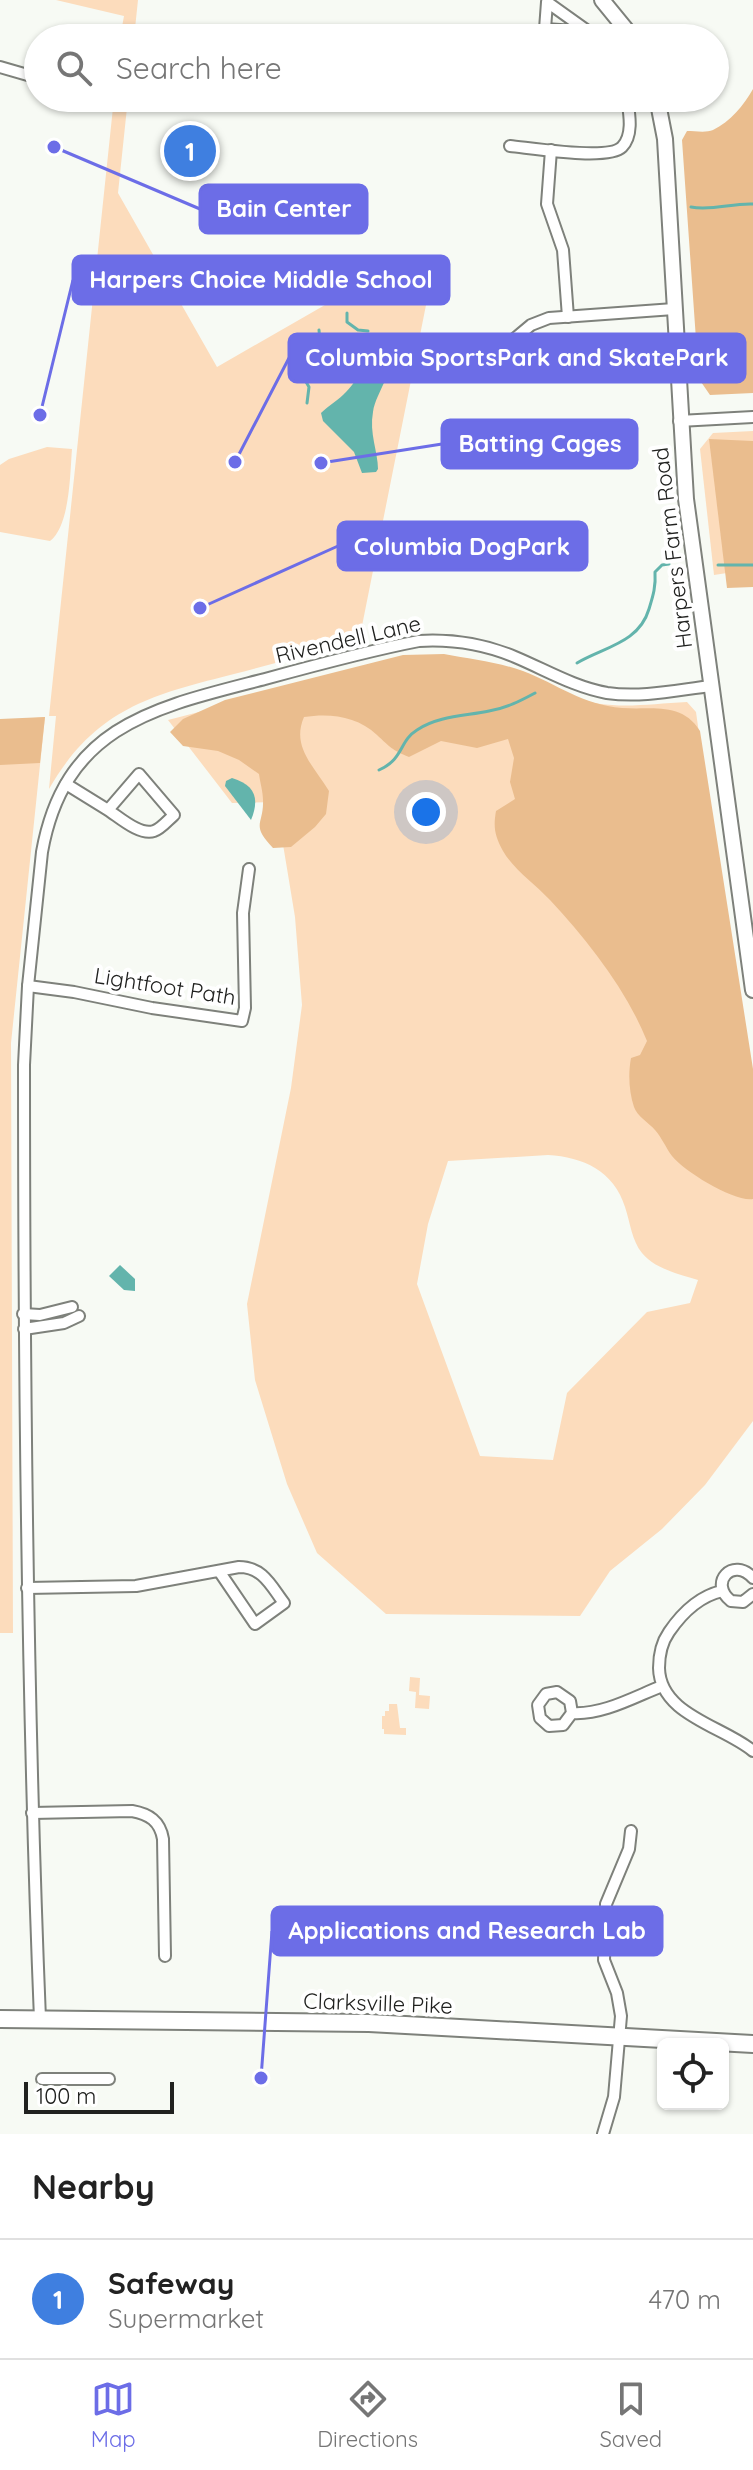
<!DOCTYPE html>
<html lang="en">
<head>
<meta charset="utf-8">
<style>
  body { margin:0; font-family:Quicksand,sans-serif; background:#f2f2f2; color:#222 }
  .controls { position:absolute; right:24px; bottom:24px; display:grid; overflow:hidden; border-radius:12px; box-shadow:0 2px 6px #0004 }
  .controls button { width:72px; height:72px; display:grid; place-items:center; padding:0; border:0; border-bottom:2px solid #e0e0e0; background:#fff; color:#222; font:40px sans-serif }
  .scale { position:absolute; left:24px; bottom:20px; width:150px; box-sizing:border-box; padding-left:8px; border:4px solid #20211f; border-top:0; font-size:22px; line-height:28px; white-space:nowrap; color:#20211f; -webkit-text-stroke:6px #fff; paint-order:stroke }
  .you { position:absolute; left:426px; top:812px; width:28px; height:28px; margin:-20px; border:6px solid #fff; border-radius:50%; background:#1a73e8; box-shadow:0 0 0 12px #1a73e833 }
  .badge { display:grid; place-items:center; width:52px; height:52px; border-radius:50%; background:#6c6de7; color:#fff; font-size:26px; font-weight:700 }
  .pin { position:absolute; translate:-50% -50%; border:4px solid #fff; box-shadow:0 2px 8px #0006 }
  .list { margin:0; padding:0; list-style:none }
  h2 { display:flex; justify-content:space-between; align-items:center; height:104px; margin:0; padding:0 32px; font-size:34px }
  h2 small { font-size:26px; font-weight:400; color:#767676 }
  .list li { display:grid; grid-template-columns:52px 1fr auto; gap:24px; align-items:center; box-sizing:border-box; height:120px; padding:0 32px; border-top:2px solid #e0e0e0 }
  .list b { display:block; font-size:30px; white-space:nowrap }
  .list p { margin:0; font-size:26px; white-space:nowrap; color:#767676 }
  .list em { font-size:26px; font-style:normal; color:#767676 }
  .icon { flex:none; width:44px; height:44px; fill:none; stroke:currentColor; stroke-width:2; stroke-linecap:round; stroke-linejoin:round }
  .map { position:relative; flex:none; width:753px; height:2134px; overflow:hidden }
  .search { position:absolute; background:#fff; box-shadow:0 2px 6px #0004; left:24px; right:24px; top:24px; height:88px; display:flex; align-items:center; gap:20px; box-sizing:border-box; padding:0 28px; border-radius:44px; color:#767676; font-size:30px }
  .sheet { height:224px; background:#fff }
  nav { display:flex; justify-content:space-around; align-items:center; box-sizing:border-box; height:112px; border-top:2px solid #e0e0e0; background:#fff; font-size:22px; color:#767676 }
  nav a { display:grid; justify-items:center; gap:4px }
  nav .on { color:#6c6de7 }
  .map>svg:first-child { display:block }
</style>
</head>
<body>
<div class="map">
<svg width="753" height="2134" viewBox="0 0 753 2134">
  <rect width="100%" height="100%" fill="#f7faf4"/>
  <!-- green -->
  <g fill="#fcdcbc" fill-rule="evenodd">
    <path d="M56,0H138L134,38H120L124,16Z"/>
    <path d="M114,98H128L118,193L217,367L365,282L371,265L431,280L359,641C317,652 276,663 234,674C151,695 95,709 49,789L56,716H49Z"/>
    <path d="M753,431V569L714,575L700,449L713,433Z"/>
    <path d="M47,447L72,449C70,474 70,526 50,541L0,532V465L9,459Z"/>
    <path d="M448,656C493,660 529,684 571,697C612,711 645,704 687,702L696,712L743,1047L753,1101V1421L705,1485L662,1529L610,1571L580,1616L386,1614L317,1553L287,1484L255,1380L247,1304L291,1088L302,1005L295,917L276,802L232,803L168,720L395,661ZM548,1155C583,1157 614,1171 625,1207C630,1222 632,1241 642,1253C655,1269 679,1274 698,1280L690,1303L647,1312L567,1393L553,1460L480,1456L417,1284L428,1224L448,1161Z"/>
    <path d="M45,717L11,1043L13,1633H0V721Z"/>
    <path d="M410,1677L420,1678L419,1695L430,1696L429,1709L415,1708L416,1692L409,1691Z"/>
    <path d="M389,1704H397L400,1728H406V1735L384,1734V1729H382V1716H385V1711H389Z"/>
  </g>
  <!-- forest -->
  <g fill="#eabd8e">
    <path d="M753,89V393L710,395L699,379L698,368L682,140L687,131C695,131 706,133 713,130C730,122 744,105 753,89Z"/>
    <path d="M709,439L753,441V587L727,588Z"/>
    <path d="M444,654C470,659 498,662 523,671C557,684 583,705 622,708C652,710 682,702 700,731L753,1069V1199C734,1202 685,1172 672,1156C666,1148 662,1138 655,1130C649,1123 637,1116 634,1107C629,1092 628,1074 631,1058L640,1055L647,1041C626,989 588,941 550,900C535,884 514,870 503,851C495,836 493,828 496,811L515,799L510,782L514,758L508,739L477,748L441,741L409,757C392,750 390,747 377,735C357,716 330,713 304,717C291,747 314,766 329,791L326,814L315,827L291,847L273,848C250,824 264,825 263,800C263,792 260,782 259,774L239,760L218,751L183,746L170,732L183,719L225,700L403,655Z"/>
    <path d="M45,717L40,763L0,765V719Z"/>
  </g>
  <!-- water -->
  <g fill="#63b4ac">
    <path d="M391,345C399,366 376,391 373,412C369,433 378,452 378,469L376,472L362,473L354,452L323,421L321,413C329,405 339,400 346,392C362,376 367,353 391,345Z"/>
    <path d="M232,778C255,785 260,798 251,820L225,786L226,781Z"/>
    <path d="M120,1265L135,1279V1291L124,1290L109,1276Z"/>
  </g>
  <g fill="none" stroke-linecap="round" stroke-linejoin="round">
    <!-- stream -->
    <g stroke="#63b4ac" stroke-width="3">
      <path d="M691,207C712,211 732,203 753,204"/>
      <path d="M347,313V322L358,330L368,331"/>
      <path d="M319,330L320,342"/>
      <path d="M307,403L309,387L305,380L310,375H315L316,366L322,363L327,352L324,346"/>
      <path d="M718,565H753"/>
      <path d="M577,663C604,647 639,643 649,609C653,596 656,587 655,572L662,565L669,564"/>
      <path d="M379,770C404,759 399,741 417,730C438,716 465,716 489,711C507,708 520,701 535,693"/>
    </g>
    <!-- minor casing -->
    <g stroke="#7e817b" stroke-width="14">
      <g id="minor">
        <path d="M589,32L545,29L547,2L589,32L595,38"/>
        <path d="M0,67L38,78"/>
        <path d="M510,146C531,148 608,161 622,147C634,135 629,112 627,98"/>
        <path d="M551,150L547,204L563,250L568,317"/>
        <path d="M432,358L501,350L531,325L549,318L674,309"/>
        <path d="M679,421L753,417"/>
        <path d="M66,784L108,810L139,774L174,815C168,820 161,829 154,831C140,836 119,817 108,810"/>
        <path d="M28,986L74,992L152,1008L242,1021L245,1008L243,913L249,869"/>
        <path d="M23,1314L40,1315L72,1307"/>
        <path d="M24,1329L64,1323L79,1316"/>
        <path d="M753,1578C733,1556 708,1583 731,1601L743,1602L753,1594"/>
        <path d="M27,1588L136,1586L239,1567C263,1567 271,1586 284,1603L255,1624L219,1571"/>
        <path d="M722,1591C700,1596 682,1613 669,1632C662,1642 659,1655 659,1668C660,1715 723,1726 753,1751"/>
        <path d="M572,1713L563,1725L549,1726L540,1718L538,1705L546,1694L557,1692L570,1701L572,1713C603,1715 634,1697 662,1686"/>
        <path d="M32,1813L132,1811C149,1814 160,1821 163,1839L165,1956"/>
        <path d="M40,2019C27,1701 24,1383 24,1065L28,986L42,852C65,724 157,707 265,679C316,665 367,651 419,641C453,639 484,644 515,657C546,670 574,687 607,693C642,698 677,690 711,686"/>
        <path d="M42,2079H109"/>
        <path d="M603,2134L614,2097L621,2016L617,1993L604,1960L606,1904L629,1849L631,1831"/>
      </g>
    </g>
    <!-- secondary casing -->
    <g stroke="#7e817b" stroke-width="18">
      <g id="secondary">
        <path d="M602,0L633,38"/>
        <path d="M657,98L665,139L686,499L753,990"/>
      </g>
    </g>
    <!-- primary casing -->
    <g stroke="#7e817b" stroke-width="20">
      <path id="primary" d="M0,2019L369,2023L753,2044"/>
    </g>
    <!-- minor -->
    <use href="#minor" stroke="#fff" stroke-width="10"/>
    <!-- secondary -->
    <use href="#secondary" stroke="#fff" stroke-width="14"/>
    <!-- primary -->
    <use href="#primary" stroke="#fff" stroke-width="16"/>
  </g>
  <g text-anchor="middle" stroke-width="8" stroke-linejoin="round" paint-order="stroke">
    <!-- street labels -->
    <g font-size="22" fill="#20211f" stroke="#fff">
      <text transform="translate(672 548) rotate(-97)" y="8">Harpers Farm Road</text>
      <text transform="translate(348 639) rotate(-13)" y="8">Rivendell Lane</text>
      <text transform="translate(165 986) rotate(9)" y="8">Lightfoot Path</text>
      <text transform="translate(378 2003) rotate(2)" y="8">Clarksville Pike</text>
    </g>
  </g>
  <!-- callouts -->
  <path fill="none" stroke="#6c6de7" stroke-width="3" d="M54 147L200 209M40 415L73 280M235 462L289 358M321 463L442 444M200 608L338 546M261 2078L272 1931"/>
  <g fill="#6c6de7" stroke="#fff" stroke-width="3">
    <circle cx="54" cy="147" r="8"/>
    <circle cx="40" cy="415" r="8"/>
    <circle cx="235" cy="462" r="8"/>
    <circle cx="321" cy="463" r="8"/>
    <circle cx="200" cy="608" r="8"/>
    <circle cx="261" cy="2078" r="8"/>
  </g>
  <g fill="#6c6de7" stroke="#6c6de7" stroke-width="3">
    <rect x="200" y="185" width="167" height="48" rx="8"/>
    <rect x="73" y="256" width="376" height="48" rx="8"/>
    <rect x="289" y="334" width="456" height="48" rx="8"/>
    <rect x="442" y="420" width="195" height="48" rx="8"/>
    <rect x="338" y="522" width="249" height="48" rx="8"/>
    <rect x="272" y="1907" width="390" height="48" rx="8"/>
  </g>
  <g font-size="24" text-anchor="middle" font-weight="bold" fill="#fff">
    <text x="284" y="217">Bain Center</text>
    <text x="261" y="288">Harpers Choice Middle School</text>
    <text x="517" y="366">Columbia SportsPark and SkatePark</text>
    <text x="540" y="452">Batting Cages</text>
    <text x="462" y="555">Columbia DogPark</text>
    <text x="467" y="1939">Applications and Research Lab</text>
  </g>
</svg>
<div class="controls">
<button><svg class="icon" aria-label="locate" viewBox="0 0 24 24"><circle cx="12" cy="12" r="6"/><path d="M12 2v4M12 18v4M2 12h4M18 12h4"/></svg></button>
</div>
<div class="scale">100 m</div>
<div class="you"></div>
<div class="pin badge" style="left:190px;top:151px;background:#3f7fe0">1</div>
<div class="search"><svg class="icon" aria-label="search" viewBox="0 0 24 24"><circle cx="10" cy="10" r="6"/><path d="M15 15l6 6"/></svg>Search here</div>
</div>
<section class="sheet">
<h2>Nearby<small></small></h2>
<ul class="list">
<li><span class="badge" style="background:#3f7fe0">1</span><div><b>Safeway</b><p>Supermarket</p></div><em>470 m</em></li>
</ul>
</section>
<nav>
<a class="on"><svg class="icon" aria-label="map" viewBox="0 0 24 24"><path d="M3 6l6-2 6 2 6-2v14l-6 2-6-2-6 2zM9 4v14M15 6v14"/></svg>Map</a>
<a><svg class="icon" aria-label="directions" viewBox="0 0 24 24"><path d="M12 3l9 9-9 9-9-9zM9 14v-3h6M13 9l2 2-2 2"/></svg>Directions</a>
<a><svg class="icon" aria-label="saved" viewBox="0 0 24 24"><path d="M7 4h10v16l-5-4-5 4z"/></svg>Saved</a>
</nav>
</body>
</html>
